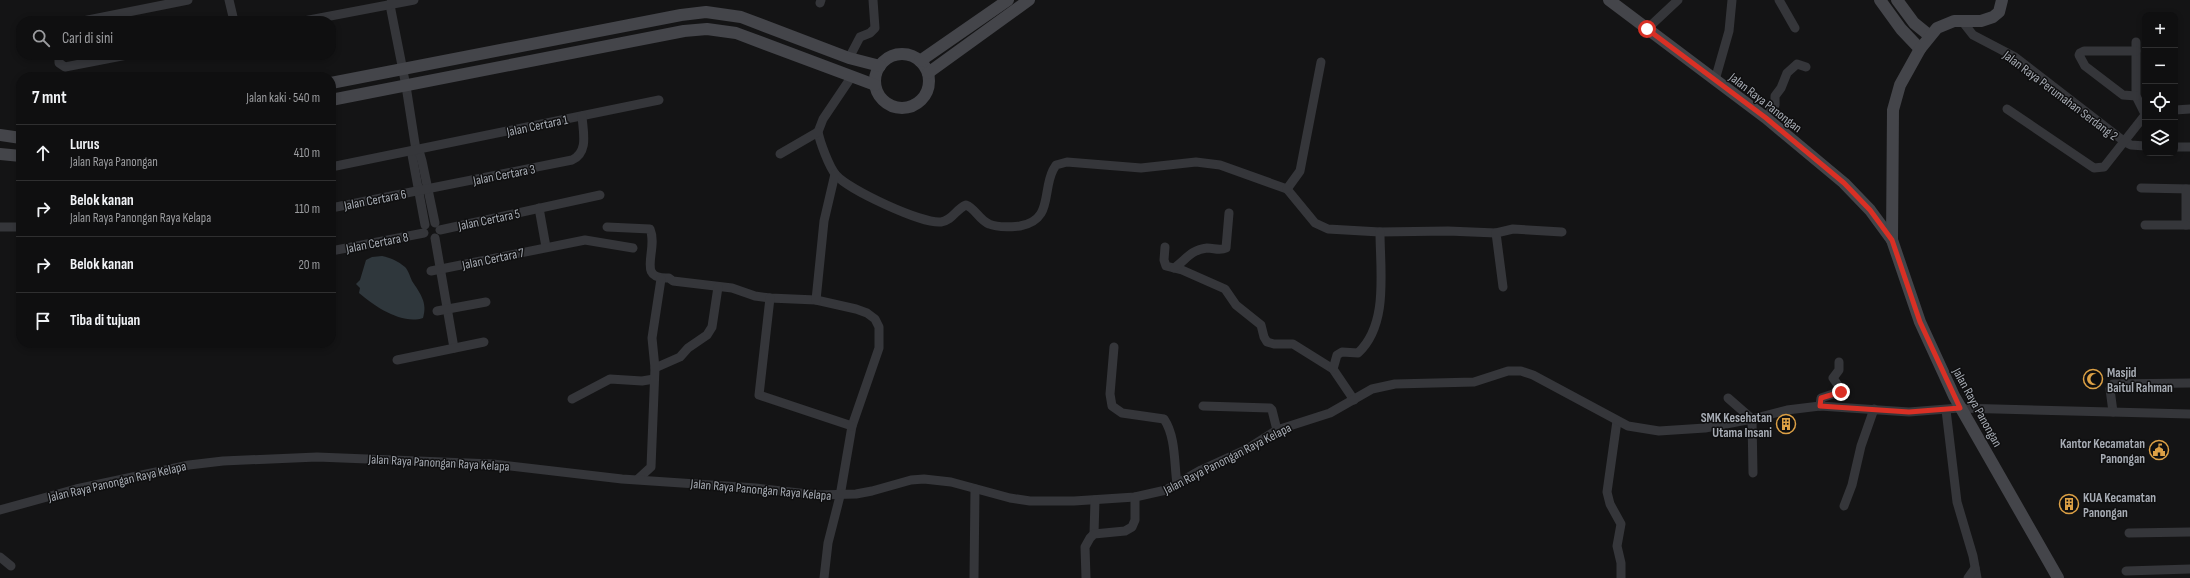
<!DOCTYPE html>
<html lang="id">
<head>
<meta charset="utf-8">
<style>
  body { margin:0; font-family:"Sofia Sans Condensed",sans-serif; background:#1d1d1e; color:#f1f3f6 }
  .controls { position:absolute; right:12px; top:12px; display:grid; overflow:hidden; border-radius:8px; box-shadow:0 2px 6px #0003 }
  .controls button { width:36px; height:36px; display:grid; place-items:center; padding:0; border:0; border-bottom:1px solid #2f2f30; background:#0f0f10; color:#f1f3f6; font:20px sans-serif }
  .stop { position:absolute; width:12px; height:12px; margin:-9px; border:3px solid #d93025; border-radius:50%; background:#fff }
  .stop.end { background:#d93025; border-color:#fff; box-shadow:0 1px 4px #0008 }
  .list { margin:0; padding:0; list-style:none }
  h2 { display:flex; justify-content:space-between; align-items:center; height:52px; margin:0; padding:0 16px; font-size:17px }
  h2 small { font-size:13px; font-weight:400; color:#9b9c9f }
  .list li { display:grid; grid-template-columns:26px 1fr auto; gap:12px; align-items:center; box-sizing:border-box; height:56px; padding:0 16px; border-top:1px solid #2f2f30 }
  .list b { display:block; font-size:15px; white-space:nowrap }
  .list p { margin:0; font-size:13px; white-space:nowrap; color:#9b9c9f }
  .list em { font-size:13px; font-style:normal; color:#9b9c9f }
  .icon { flex:none; width:22px; height:22px; fill:none; stroke:currentColor; stroke-width:2; stroke-linecap:round; stroke-linejoin:round }
  .map { position:relative; flex:none; width:2190px; height:578px; overflow:hidden }
  .search { position:absolute; background:#0f0f10; box-shadow:0 2px 6px #0003; left:16px; top:16px; width:320px; height:44px; display:flex; align-items:center; gap:10px; box-sizing:border-box; padding:0 14px; border-radius:16px; color:#9b9c9f; font-size:15px }
  .panel { position:absolute; background:#0f0f10; box-shadow:0 2px 6px #0003; left:16px; top:72px; width:320px; height:276px; border-radius:16px }
  .map>svg:first-child { display:block }
</style>
</head>
<body>
<div class="map">
<svg width="2190" height="578" viewBox="0 0 2190 578">
  <rect width="100%" height="100%" fill="#141415"/>
  <!-- water -->
  <path fill="#2f373c" d="M382,256C391,258 398,261 405,267C408,270 410,276 412,281C420,293 428,303 423,318C402,325 374,306 359,293L360,288L356,284L360,280L366,260L372,257Z"/>
  <g fill="none" stroke-linecap="round" stroke-linejoin="round">
    <!-- street -->
    <g stroke="#35363a" stroke-width="9">
      <path d="M229,0L234,21"/>
      <path d="M392,0L390,5L406,86L416,150L412,155L425,225"/>
      <path d="M1779,0L1795,28"/>
      <path d="M820,3L821,0"/>
      <path d="M83,21L188,0"/>
      <path d="M304,21L414,0"/>
      <path d="M1962,21L1973,35L2015,57L2125,142L2131,145L2145,146"/>
      <path d="M1647,29L1678,0"/>
      <path d="M2136,42V96L2145,114"/>
      <path d="M2136,51H2084L2080,53L2079,55L2085,66L2123,95L2136,96"/>
      <path d="M59,55V63L65,67L127,55"/>
      <path d="M849,58L860,37L870,33L875,28L873,0"/>
      <path d="M852,76L823,119L818,132C820,142 829,167 836,175C849,190 922,224 941,222C953,220 956,209 966,205C975,208 979,220 989,224C998,228 1010,227 1020,226C1053,220 1042,192 1053,170L1056,165L1067,162L1141,168L1196,162L1220,165L1287,189L1315,223L1328,229L1380,232L1448,231L1496,233"/>
      <path d="M1715,80L1729,31L1732,0"/>
      <path d="M2007,109L2094,168L2104,167L2145,115"/>
      <path d="M2175,110L2190,109"/>
      <path d="M1766,118L1775,105V96L1781,88L1787,73L1797,64L1806,67"/>
      <path d="M2175,147H2190"/>
      <path d="M416,150L420,154L422,161L435,223"/>
      <path d="M780,154L818,132"/>
      <path d="M331,167L659,100"/>
      <path d="M2141,188L2190,189"/>
      <path d="M1287,189L1300,171L1321,62"/>
      <path d="M2186,189V225H2190"/>
      <path d="M331,208L572,160C589,152 583,132 582,116"/>
      <path d="M539,208L546,247"/>
      <path d="M2145,225H2186"/>
      <path d="M0,227H21"/>
      <path d="M607,227L650,229C659,250 635,280 669,278L673,281L732,288L755,296L770,298L816,300L856,309L867,313L875,319L879,327V348L852,426L840,496L828,543L824,578"/>
      <path d="M440,230L600,195"/>
      <path d="M435,238L454,348"/>
      <path d="M1165,247L1164,260L1166,266L1182,270L1225,289L1236,305L1261,325L1264,337L1267,342L1274,344H1293L1333,369L1354,400"/>
      <path d="M331,251L424,233"/>
      <path d="M1174,268C1186,260 1190,250 1207,248C1214,248 1220,251 1226,248L1229,213"/>
      <path d="M431,271L585,240L633,248"/>
      <path d="M1503,287L1496,233L1513,229L1562,232"/>
      <path d="M770,298L759,395L852,426"/>
      <path d="M816,300L824,221L835,174"/>
      <path d="M437,311L486,302"/>
      <path d="M1114,347L1110,394L1112,406L1122,413L1164,419C1176,437 1174,463 1177,484"/>
      <path d="M397,360L484,342"/>
      <path d="M655,368L680,357L688,348L707,335L712,327L718,287"/>
      <path d="M1333,369L1337,355L1342,352L1358,353C1389,324 1380,271 1380,232"/>
      <path d="M1728,398L1752,419L1753,473"/>
      <path d="M572,399L610,379L642,381L654,379"/>
      <path d="M1203,406L1270,408L1272,410L1277,430"/>
      <path d="M1820,406L1821,398L1842,391L1833,378L1839,370V362"/>
      <path d="M1946,410L1957,502L1973,556L1977,578"/>
      <path d="M2113,412L2110,389L2113,384L2190,383"/>
      <path d="M1617,421L1607,492L1610,504L1621,524L1617,546L1621,563V578"/>
      <path d="M638,479L651,467L655,368L652,338L661,279"/>
      <path d="M1844,506L1852,485L1861,446L1874,409"/>
      <path d="M0,510L76,489L189,465L223,461L317,457L493,464L622,479L756,488L817,495L856,494L872,491L911,480L924,479L951,482L1010,498L1030,501H1074L1135,497L1166,490L1201,470L1247,449L1277,430L1330,413L1372,389L1395,384L1474,382L1508,371H1521L1533,375L1628,426L1659,431L1705,428L1752,419L1787,410L1820,406L1909,412L1959,408L2190,414"/>
      <path d="M2129,533L2190,532"/>
      <path d="M1094,534L1095,500"/>
      <path d="M0,557L11,566"/>
      <path d="M2126,571L2190,569"/>
      <path d="M974,578L975,489"/>
      <path d="M1086,578L1085,547L1090,538L1094,534L1125,531L1132,527L1135,520V497"/>
      <path d="M1968,578L1975,568"/>
    </g>
    <!-- secondary -->
    <g stroke="#44454a" stroke-width="12">
      <path d="M1609,0L1766,118L1844,183L1870,210L1892,240"/>
      <path d="M1880,0L1901,29L1920,49"/>
      <path d="M1897,0L1914,23L1930,36"/>
      <path d="M2002,0L1999,12L1993,17L1981,21H1954L1937,28L1920,49L1900,85L1893,110L1892,240L1920,322L1954,396L2058,578"/>
      <circle cx="902" cy="81" r="27"/>
      <path d="M920,61L1008,0"/>
      <path d="M928,73L1029,0"/>
      <path d="M331,83L681,15L706,12L741,17L849,58L880,66"/>
      <path d="M331,100L684,31L707,29L736,33L875,85"/>
      <path d="M0,135L21,138"/>
      <path d="M0,154L21,156"/>
    </g>
  </g>
  <g fill="none" stroke-linecap="round" stroke-linejoin="round">
    <!-- route -->
    <path stroke="#d93025" stroke-width="5" d="M1647,29L1766,118L1844,183L1870,210L1892,240L1920,322L1960,408L1909,412L1820,406L1821,398L1841,392"/>
  </g>
  <!-- icons -->
  <defs>
    <g id="mosque-ring" transform="scale(1)"><circle r="9.5" fill="#0f0f10" stroke="#dca045" stroke-width="1.5"/><path d="M3.5-4.9A6 6 0 1 0 3.5 4.9A5 5 0 1 1 3.5-4.9Z" fill="#dca045"/></g>
    <g id="building-ring" transform="scale(1)"><circle r="9.5" fill="#0f0f10" stroke="#dca045" stroke-width="1.5"/><path d="M-4-6H4V6H1V3H-1V6H-4ZM-2.5-4.3h1.7v1.8h-1.7ZM.8-4.3h1.7v1.8H.8ZM-2.5-1h1.7V.8h-1.7ZM.8-1h1.7V.8H.8Z" fill="#dca045"/></g>
    <g id="civic-ring" transform="scale(1)"><circle r="9.5" fill="#0f0f10" stroke="#dca045" stroke-width="1.5"/><path d="M-.6-6.5H3V-4.5H.6V-3L4-1V1h2V6H-6V1h2V-1L-.6-3ZM-1.2 2.5V6h2.4V2.5Z" fill="#dca045"/></g>
  </defs>
  <g fill-rule="evenodd">
    <use href="#mosque-ring" x="2093" y="379"/>
    <use href="#building-ring" x="1786" y="424"/>
    <use href="#civic-ring" x="2159" y="450"/>
    <use href="#building-ring" x="2069" y="504"/>
  </g>
  <g text-anchor="middle" stroke-width="3" stroke-linejoin="round" paint-order="stroke">
    <!-- street labels -->
    <g font-size="13" fill="#a7acb4" stroke="#0f0f10">
      <text transform="translate(2061 95) rotate(37)" y="5">Jalan Raya Perumahan Serdang 2</text>
      <text transform="translate(1766 102) rotate(38)" y="5">Jalan Raya Panongan</text>
      <text transform="translate(537 125) rotate(-12)" y="5">Jalan Certara 1</text>
      <text transform="translate(504 174) rotate(-11)" y="5">Jalan Certara 3</text>
      <text transform="translate(375 199) rotate(-11)" y="5">Jalan Certara 6</text>
      <text transform="translate(489 219) rotate(-12)" y="5">Jalan Certara 5</text>
      <text transform="translate(377 242) rotate(-11)" y="5">Jalan Certara 8</text>
      <text transform="translate(493 258) rotate(-12)" y="5">Jalan Certara 7</text>
      <text transform="translate(1978 407) rotate(61)" y="5">Jalan Raya Panongan</text>
      <text transform="translate(1227 458) rotate(-27)" y="5">Jalan Raya Panongan Raya Kelapa</text>
      <text transform="translate(439 462) rotate(3)" y="5">Jalan Raya Panongan Raya Kelapa</text>
      <text transform="translate(117 481) rotate(-13)" y="5">Jalan Raya Panongan Raya Kelapa</text>
      <text transform="translate(761 489) rotate(5)" y="5">Jalan Raya Panongan Raya Kelapa</text>
    </g>
    <!-- poi labels -->
    <g font-size="13" font-weight="bold" fill="#a7acb4" stroke="#0f0f10" text-anchor="start">
      <text x="2107" y="377">Masjid<tspan x="2107" dy="15">Baitul Rahman</tspan></text>
      <text x="1772" y="422" text-anchor="end">SMK Kesehatan<tspan x="1772" dy="15">Utama Insani</tspan></text>
      <text x="2145" y="448" text-anchor="end">Kantor Kecamatan<tspan x="2145" dy="15">Panongan</tspan></text>
      <text x="2083" y="502">KUA Kecamatan<tspan x="2083" dy="15">Panongan</tspan></text>
    </g>
  </g>
</svg>
<div class="controls">
<button>+</button>
<button>−</button>
<button><svg class="icon" aria-label="locate" viewBox="0 0 24 24"><circle cx="12" cy="12" r="6"/><path d="M12 2v4M12 18v4M2 12h4M18 12h4"/></svg></button>
<button><svg class="icon" aria-label="layers" viewBox="0 0 24 24"><path d="M12 4l9 5-9 5-9-5zM3 14l9 5 9-5"/></svg></button>
</div>
<div class="stop" style="left:1647px;top:29px"></div>
<div class="stop end" style="left:1841px;top:392px"></div>
<div class="search"><svg class="icon" aria-label="search" viewBox="0 0 24 24"><circle cx="10" cy="10" r="6"/><path d="M15 15l6 6"/></svg>Cari di sini</div>
<section class="panel">
<h2>7 mnt<small>Jalan kaki · 540 m</small></h2>
<ul class="list">
<li><svg class="icon" aria-label="ahead" viewBox="0 0 24 24"><path d="M12 20V5M6 11l6-6 6 6"/></svg><div><b>Lurus</b><p>Jalan Raya Panongan</p></div><em>410 m</em></li>
<li><svg class="icon" aria-label="right" viewBox="0 0 24 24"><path d="M7 20v-9h11M14 6l5 5-5 5"/></svg><div><b>Belok kanan</b><p>Jalan Raya Panongan Raya Kelapa</p></div><em>110 m</em></li>
<li><svg class="icon" aria-label="right" viewBox="0 0 24 24"><path d="M7 20v-9h11M14 6l5 5-5 5"/></svg><div><b>Belok kanan</b></div><em>20 m</em></li>
<li><svg class="icon" aria-label="arrive" viewBox="0 0 24 24"><path d="M6 21V4h12l-3 4 3 4H6"/></svg><div><b>Tiba di tujuan</b></div></li>
</ul>
</section>
</div>
</body>
</html>
